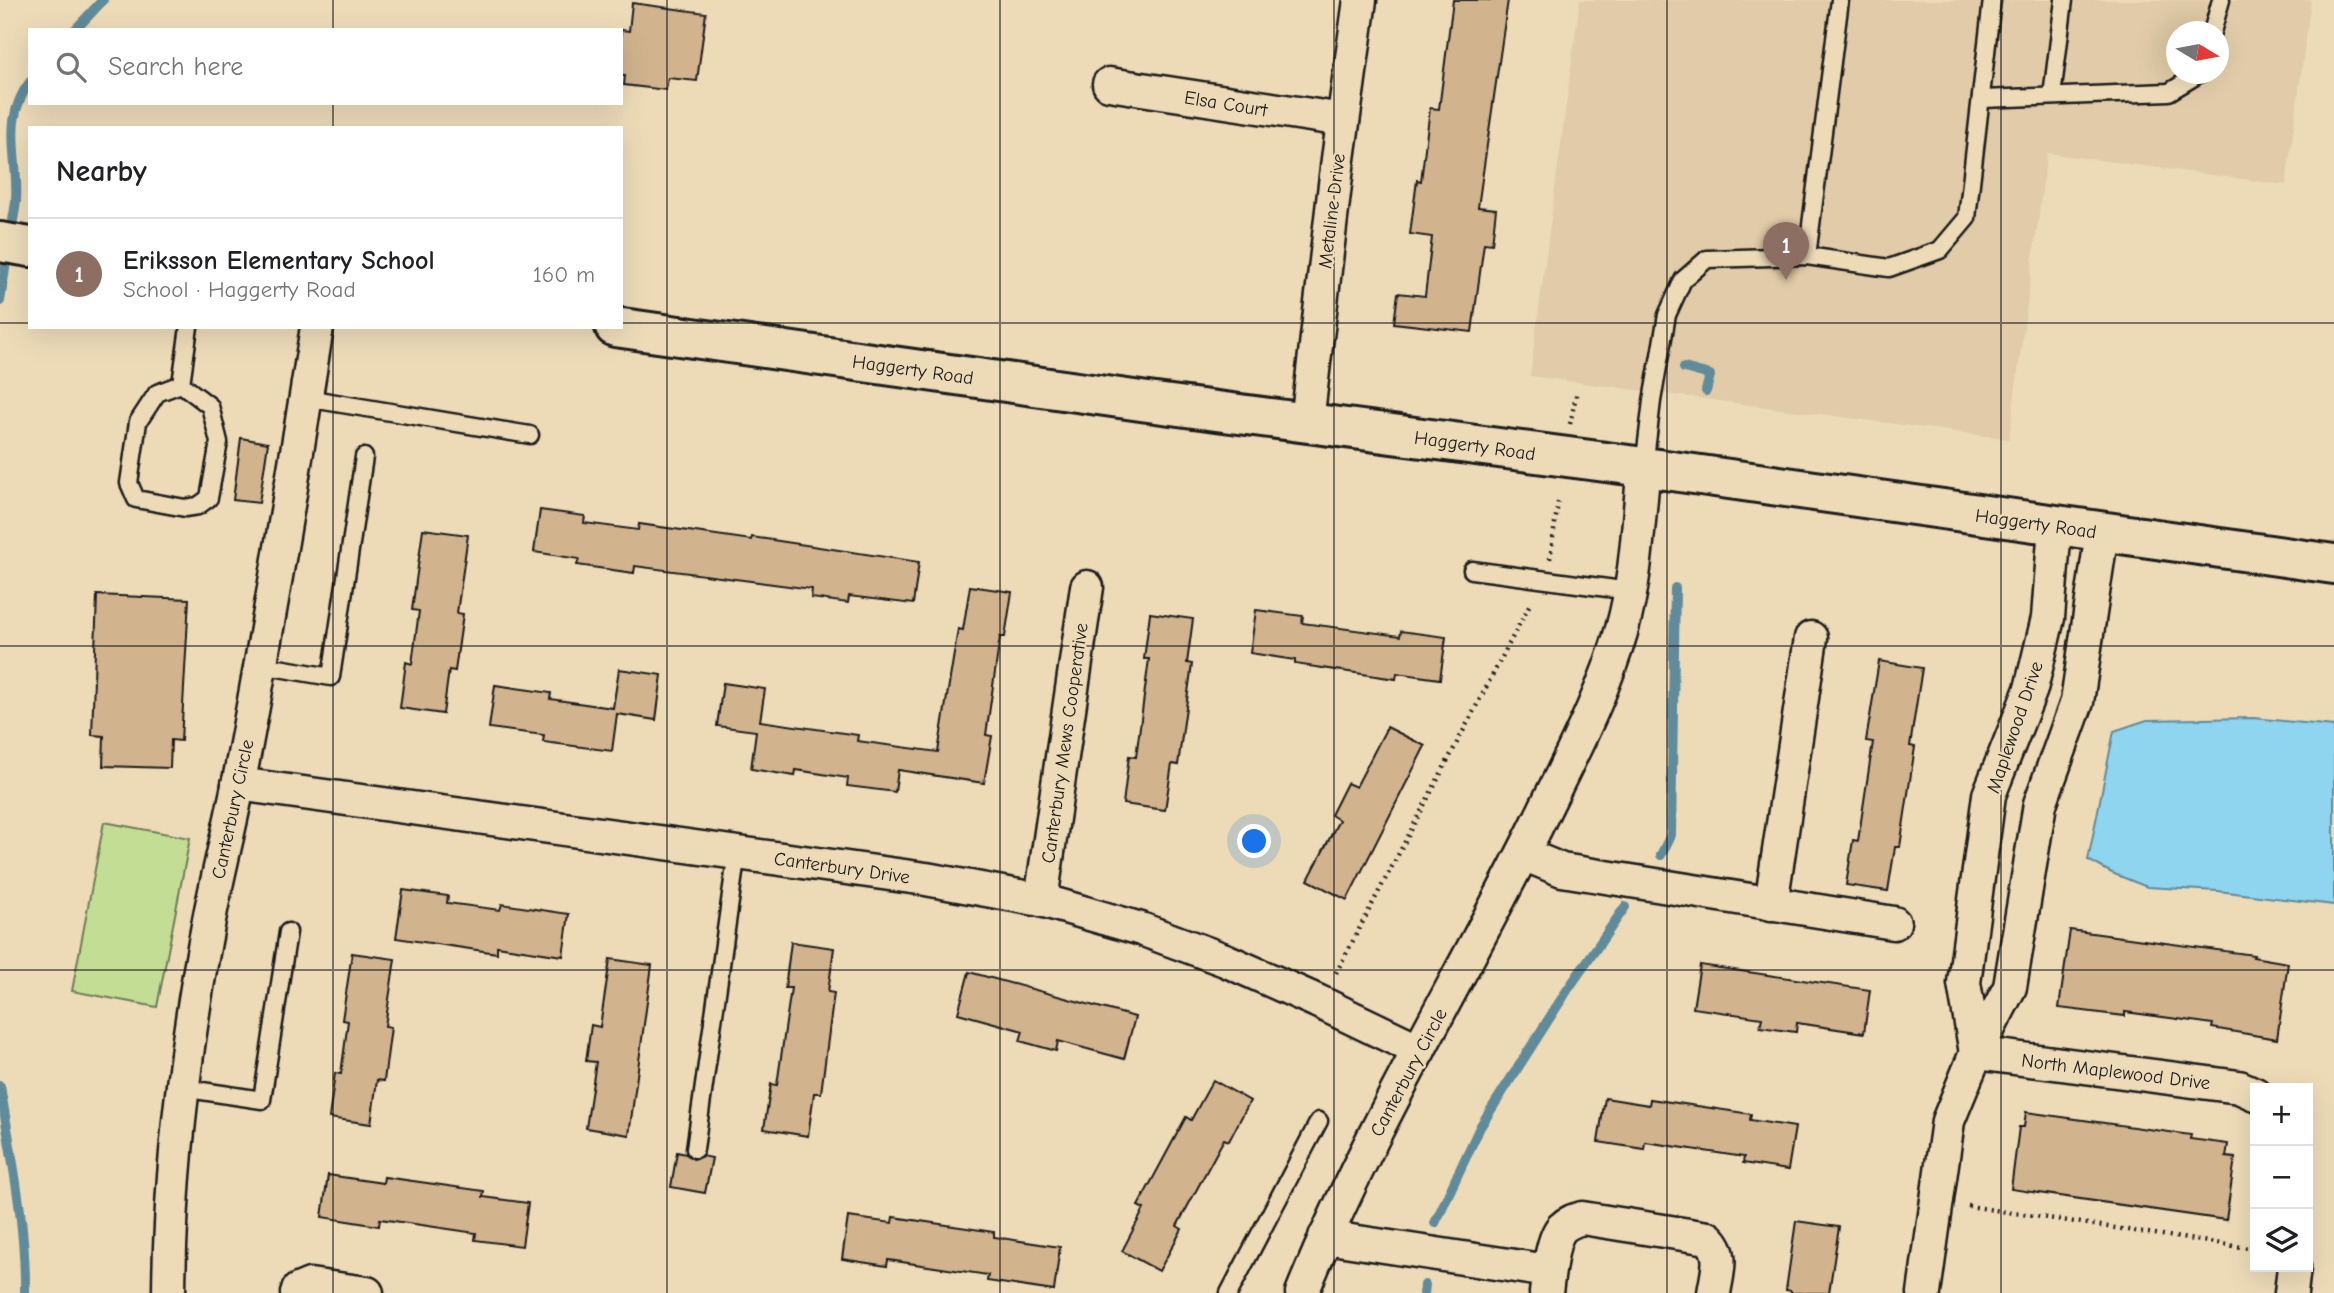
<!DOCTYPE html>
<html lang="en">
<head>
<meta charset="utf-8">
<style>
  body { margin:0; font-family:"Comic Neue",sans-serif; background:#f2f2f2; color:#202124 }
  .controls { position:absolute; right:21px; bottom:21px; display:grid; overflow:hidden; border-radius:0px; box-shadow:0 7px 28px #0002 }
  .controls button { width:63px; height:63px; display:grid; place-items:center; padding:0; border:0; border-bottom:2px solid #e0e0e0; background:#fff; color:#202124; font:35px sans-serif }
  .compass { position:absolute; left:2166px; top:21px; width:63px; height:63px; border-radius:50%; background:#fff; box-shadow:0 7px 28px #0002; rotate:100deg }
  .you { position:absolute; left:1255px; top:842px; width:24px; height:24px; margin:-18px; border:5px solid #fff; border-radius:50%; background:#1a73e8; box-shadow:0 0 0 10px #1a73e833 }
  .badge { display:grid; place-items:center; width:46px; height:46px; border-radius:50%; background:#7c3aed; color:#fff; font-size:23px; font-weight:700 }
  .pin { position:absolute; translate:-50% -58px; filter:drop-shadow(0 2px 4px #0008) }
  .pin::after { content:''; position:absolute; top:37px; width:24px; height:21px; background:inherit; clip-path:polygon(0 0,100% 0,50% 100%) }
  .list { margin:0; padding:0; list-style:none }
  h2 { display:flex; justify-content:space-between; align-items:center; height:91px; margin:0; padding:0 28px; font-size:30px }
  h2 small { font-size:23px; font-weight:400; color:#757577 }
  .list li { display:grid; grid-template-columns:46px 1fr auto; gap:21px; align-items:center; box-sizing:border-box; height:112px; padding:0 28px; border-top:2px solid #e0e0e0 }
  .list b { display:block; font-size:26px; white-space:nowrap }
  .list p { margin:0; font-size:23px; white-space:nowrap; color:#757577 }
  .list em { font-size:23px; font-style:normal; color:#757577 }
  .icon { flex:none; width:38px; height:38px; fill:none; stroke:currentColor; stroke-width:2; stroke-linecap:round; stroke-linejoin:round }
  .map { position:relative; flex:none; width:2334px; height:1293px; overflow:hidden }
  .search { position:absolute; background:#fff; box-shadow:0 7px 28px #0002; left:28px; top:28px; width:595px; height:77px; display:flex; align-items:center; gap:18px; box-sizing:border-box; padding:0 24px; border-radius:0px; color:#757577; font-size:26px }
  .panel { position:absolute; background:#fff; box-shadow:0 7px 28px #0002; left:28px; top:126px; width:595px; height:203px; border-radius:0px }
  .map>svg:first-child { display:block }
</style>
</head>
<body>
<div class="map">
<svg width="2334" height="1293" viewBox="0 0 2334 1293">
  <rect width="100%" height="100%" fill="#eddbb8"/>
  <filter id="ink" filterUnits="userSpaceOnUse"><feTurbulence type="fractalNoise" baseFrequency=".0143" numOctaves="2"/><feDisplacementMap in="SourceGraphic" scale="14" xChannelSelector="R" yChannelSelector="G"/><feConvolveMatrix kernelMatrix="1 2 1 2 8 2 1 2 1" color-interpolation-filters="sRGB"/></filter>
  <g filter="url(#ink)">
    <!-- built -->
    <path fill="#e1cba8" fill-rule="evenodd" d="M1580,0H2311L2286,185L2047,153L2009,439L1530,376ZM2176,32H2218V74H2176Z"/>
    <!-- green -->
    <path fill="#c3dd94" stroke="#707c58" stroke-width="2" d="M104,822L190,838L157,1007L72,991Z"/>
    <!-- water -->
    <path fill="#8fd5f0" stroke="#618b9b" stroke-width="2" d="M2254,718L2334,726V905L2218,891L2147,887L2112,873L2088,860L2114,731L2147,720Z"/>
    <g fill="none" stroke-linecap="round" stroke-linejoin="round">
      <!-- stream -->
      <g stroke="#618b9b" stroke-width="10">
        <path d="M75,30L103,0"/>
        <path d="M10,235C12,224 15,212 16,201C19,158 1,120 30,82"/>
        <path d="M0,301L8,249"/>
        <path d="M1684,368L1710,375L1706,391"/>
        <path d="M1661,855L1671,835L1675,588"/>
        <path d="M0,1086C11,1155 26,1223 25,1293"/>
        <path d="M1435,1223L1480,1127L1568,989L1625,907"/>
        <path d="M1424,1293L1425,1285"/>
      </g>
    </g>
    <!-- building -->
    <g fill="#d1b38e" stroke="#1c1c1c" stroke-width="2">
      <path d="M1453,0H1508L1478,207L1496,209L1492,244L1484,243L1472,332L1394,323L1398,293L1425,296L1432,237L1410,234L1417,180L1421,181L1430,108L1439,109Z"/>
      <path d="M632,3L706,13L697,81L668,78L666,90L624,85L625,76H621V30L629,31Z"/>
      <path d="M241,438L268,443L259,503L233,500Z"/>
      <path d="M540,510L585,516L584,523L638,530L639,524L751,540L752,537L919,562L913,604L849,596L848,603L811,598L812,589L635,566L634,573L577,565L579,559L534,552Z"/>
      <path d="M423,529L468,535L457,613L463,614L455,671L449,670L443,714L400,708L406,662L412,664L419,611L412,610Z"/>
      <path d="M970,586L1012,592L1005,637H1000L986,735L992,736L984,783L898,770L895,792L847,786L848,778L796,770L795,776L751,769L756,731L717,726L723,683L765,689L760,721L858,735L857,741L938,752L958,629L963,630Z"/>
      <path d="M97,595L189,599L181,741L171,740L170,768L103,766L104,736L92,735Z"/>
      <path d="M1256,610L1303,616L1302,623L1400,636L1401,631L1446,637L1440,679L1397,673L1396,679L1295,664V660L1250,653Z"/>
      <path d="M1150,613L1193,619L1187,663L1192,664L1178,765L1172,764L1165,810L1123,804L1129,756L1136,757L1149,659H1144Z"/>
      <path d="M1879,661L1922,668L1910,746L1915,747L1900,847H1895L1888,891L1846,885L1853,840L1858,841L1873,742L1866,741Z"/>
      <path d="M619,669L662,675L656,720L617,714L612,751L543,742L544,735L489,728L495,685L551,693L550,699L613,708Z"/>
      <path d="M1387,727L1425,746L1347,900L1308,880L1339,820L1331,815L1347,783L1356,787Z"/>
      <path d="M403,890L448,896L447,903L500,910L502,904L569,914L563,956L497,946V953L396,938Z"/>
      <path d="M2070,930L2254,955L2253,957L2288,963L2277,1039L2212,1028L2213,1024L2185,1020L2125,1012V1016L2059,1008Z"/>
      <path d="M791,942L834,948L828,992L834,993L821,1093H814L808,1136L764,1129L771,1084L777,1085L791,988H785Z"/>
      <path d="M352,953L395,959L385,1026L391,1027L384,1081L377,1080L371,1124L329,1118L335,1073L341,1074L348,1021L342,1020Z"/>
      <path d="M610,959L652,965L629,1135L586,1128L596,1062L586,1061L591,1025L600,1027Z"/>
      <path d="M1700,965L1870,990L1864,1033L1797,1023L1796,1032L1760,1027L1762,1018L1693,1008Z"/>
      <path d="M969,972L1135,1017L1124,1059L1058,1041L1056,1051L1020,1041L1023,1031L958,1013Z"/>
      <path d="M1213,1080L1250,1101L1229,1141L1224,1139L1177,1226L1182,1229L1159,1271L1122,1251L1144,1209L1138,1206L1186,1117L1191,1120Z"/>
      <path d="M1605,1098L1649,1105L1650,1099L1751,1114L1750,1120L1795,1127L1788,1170L1743,1163L1744,1157L1645,1142L1644,1149L1598,1142Z"/>
      <path d="M2026,1112L2191,1135L2190,1139L2228,1144L2226,1157L2235,1158L2226,1220L2011,1189L2019,1127H2024Z"/>
      <path d="M677,1152L686,1154L693,1159L702,1156L712,1158L705,1193L671,1187Z"/>
      <path d="M328,1175L383,1183L384,1177L484,1191L483,1197L528,1203L522,1246L475,1240L476,1233L380,1219L379,1226L322,1217Z"/>
      <path d="M848,1217L892,1223L893,1217L994,1232V1237L1060,1247L1054,1291L987,1281L988,1275L888,1260L887,1266L842,1259Z"/>
      <path d="M1796,1221L1839,1227L1829,1293H1791V1291L1786,1290Z"/>
    </g>
    <g fill="none" stroke-linecap="round" stroke-linejoin="round">
      <!-- service casing -->
      <g stroke="#1c1c1c" stroke-width="21">
        <g id="service">
          <path d="M2212,32L2221,0"/>
          <path d="M2052,96L2064,0"/>
          <path d="M1982,99L2169,92L2199,74"/>
          <path d="M1807,256L1840,0"/>
          <path d="M181,384L210,406L219,442L209,498L198,506L185,508L136,499L129,483L138,422L157,393Z"/>
          <path d="M181,384L189,327"/>
          <path d="M306,398L530,435"/>
          <path d="M1644,467L1652,401L1667,315L1683,280L1707,259L1807,256L1889,268L1940,250L1967,218L1992,0"/>
          <path d="M1472,570L1630,591"/>
          <path d="M261,665L331,677L364,457"/>
          <path d="M182,1088L262,1100L288,932"/>
          <path d="M695,1149L737,852"/>
          <path d="M1229,1293L1319,1121"/>
        </g>
      </g>
      <!-- minor casing -->
      <g stroke="#1c1c1c" stroke-width="37">
        <g id="minor">
          <path d="M1109,84L1343,120"/>
          <path d="M1307,422L1338,159L1360,0"/>
          <path d="M238,784L926,879L1041,900L1141,929L1225,960L1317,1001L1419,1050"/>
          <path d="M1523,854L1562,870L1894,923"/>
          <path d="M1041,900L1087,587"/>
          <path d="M1771,904L1811,638"/>
          <path d="M1976,1053L1964,983L1989,795L2031,689L2048,618L2055,526"/>
          <path d="M1976,1053L2239,1087L2255,1094"/>
          <path d="M1325,1237L1548,1271"/>
          <path d="M169,1293C170,1166 186,1039 210,915C219,870 230,826 239,781C268,630 293,479 317,327"/>
          <path d="M297,1293L298,1290L310,1285L367,1293"/>
          <path d="M1302,1293C1368,1129 1462,978 1540,819C1570,757 1603,696 1622,629C1637,577 1638,521 1644,467"/>
          <path d="M1546,1293C1548,1278 1552,1238 1562,1228C1568,1222 1575,1220 1582,1218L1708,1238C1725,1253 1717,1273 1714,1293"/>
          <path d="M1924,1293L1948,1121L1976,1053L2010,987L2040,804L2077,702L2102,532"/>
          <path d="M2291,1293L2294,1267"/>
        </g>
      </g>
      <!-- secondary casing -->
      <g stroke="#1c1c1c" stroke-width="44">
        <g id="secondary">
          <path d="M0,242L30,247"/>
          <path d="M615,327L1148,402L1644,467L2334,564"/>
        </g>
      </g>
      <!-- path -->
      <g stroke="#1c1c1c" stroke-width="4.5" stroke-dasharray="2 5" stroke-linecap="butt">
        <path d="M1570,424L1577,391"/>
        <path d="M1550,559L1558,502"/>
        <path d="M1336,973L1531,602"/>
        <path d="M1968,1206L2255,1249"/>
      </g>
      <!-- service -->
      <use href="#service" stroke="#eddbb8" stroke-width="16"/>
      <!-- minor -->
      <use href="#minor" stroke="#eddbb8" stroke-width="32"/>
      <!-- secondary -->
      <use href="#secondary" stroke="#eddbb8" stroke-width="38"/>
    </g>
  </g>
  <!-- grid -->
  <path fill="none" stroke="#1c1c1c" stroke-width="2" stroke-opacity="0.55" d="M333,0V30M667,0V1293M1000,0V1293M1334,0V1293M1667,0V1293M2001,0V1293M333,103V128M0,323H30M621,323H2334M333,327V1293M0,646H2334M0,970H2334"/>
  <g text-anchor="middle" stroke-width="5" stroke-linejoin="round" paint-order="stroke">
    <!-- street labels -->
    <g font-size="19" fill="#1c1c1c" stroke="#eddbb8">
      <text transform="translate(1226 103) rotate(9)" y="7">Elsa Court</text>
      <text transform="translate(1331 211) rotate(-83)" y="7">Metaline Drive</text>
      <text transform="translate(913 369) rotate(8)" y="7">Haggerty Road</text>
      <text transform="translate(1475 445) rotate(8)" y="7">Haggerty Road</text>
      <text transform="translate(2036 523) rotate(8)" y="7">Haggerty Road</text>
      <text transform="translate(2014 727) rotate(-71)" y="7">Maplewood Drive</text>
      <text transform="translate(1064 743) rotate(-82)" y="7">Canterbury Mews Cooperative</text>
      <text transform="translate(232 809) rotate(-78)" y="7">Canterbury Circle</text>
      <text transform="translate(842 867) rotate(8)" y="7">Canterbury Drive</text>
      <text transform="translate(2116 1071) rotate(7)" y="7">North Maplewood Drive</text>
      <text transform="translate(1408 1072) rotate(-62)" y="7">Canterbury Circle</text>
    </g>
  </g>
</svg>
<div class="controls">
<button>+</button>
<button>−</button>
<button><svg class="icon" aria-label="layers" viewBox="0 0 24 24"><path d="M12 4l9 5-9 5-9-5zM3 14l9 5 9-5"/></svg></button>
</div>
<svg class="compass" viewBox="-18 -18 36 36"><path d="M0-13l5 13h-10z" fill="#e53935"/><path d="M0 13l5-13h-10z" fill="#757577"/></svg>
<div class="you"></div>
<div class="pin badge" style="left:1786px;top:280px;background:#8d6e63">1</div>
<div class="search"><svg class="icon" aria-label="search" viewBox="0 0 24 24"><circle cx="10" cy="10" r="6"/><path d="M15 15l6 6"/></svg>Search here</div>
<section class="panel">
<h2>Nearby<small></small></h2>
<ul class="list">
<li><span class="badge" style="background:#8d6e63">1</span><div><b>Eriksson Elementary School</b><p>School · Haggerty Road</p></div><em>160 m</em></li>
</ul>
</section>
</div>
</body>
</html>
